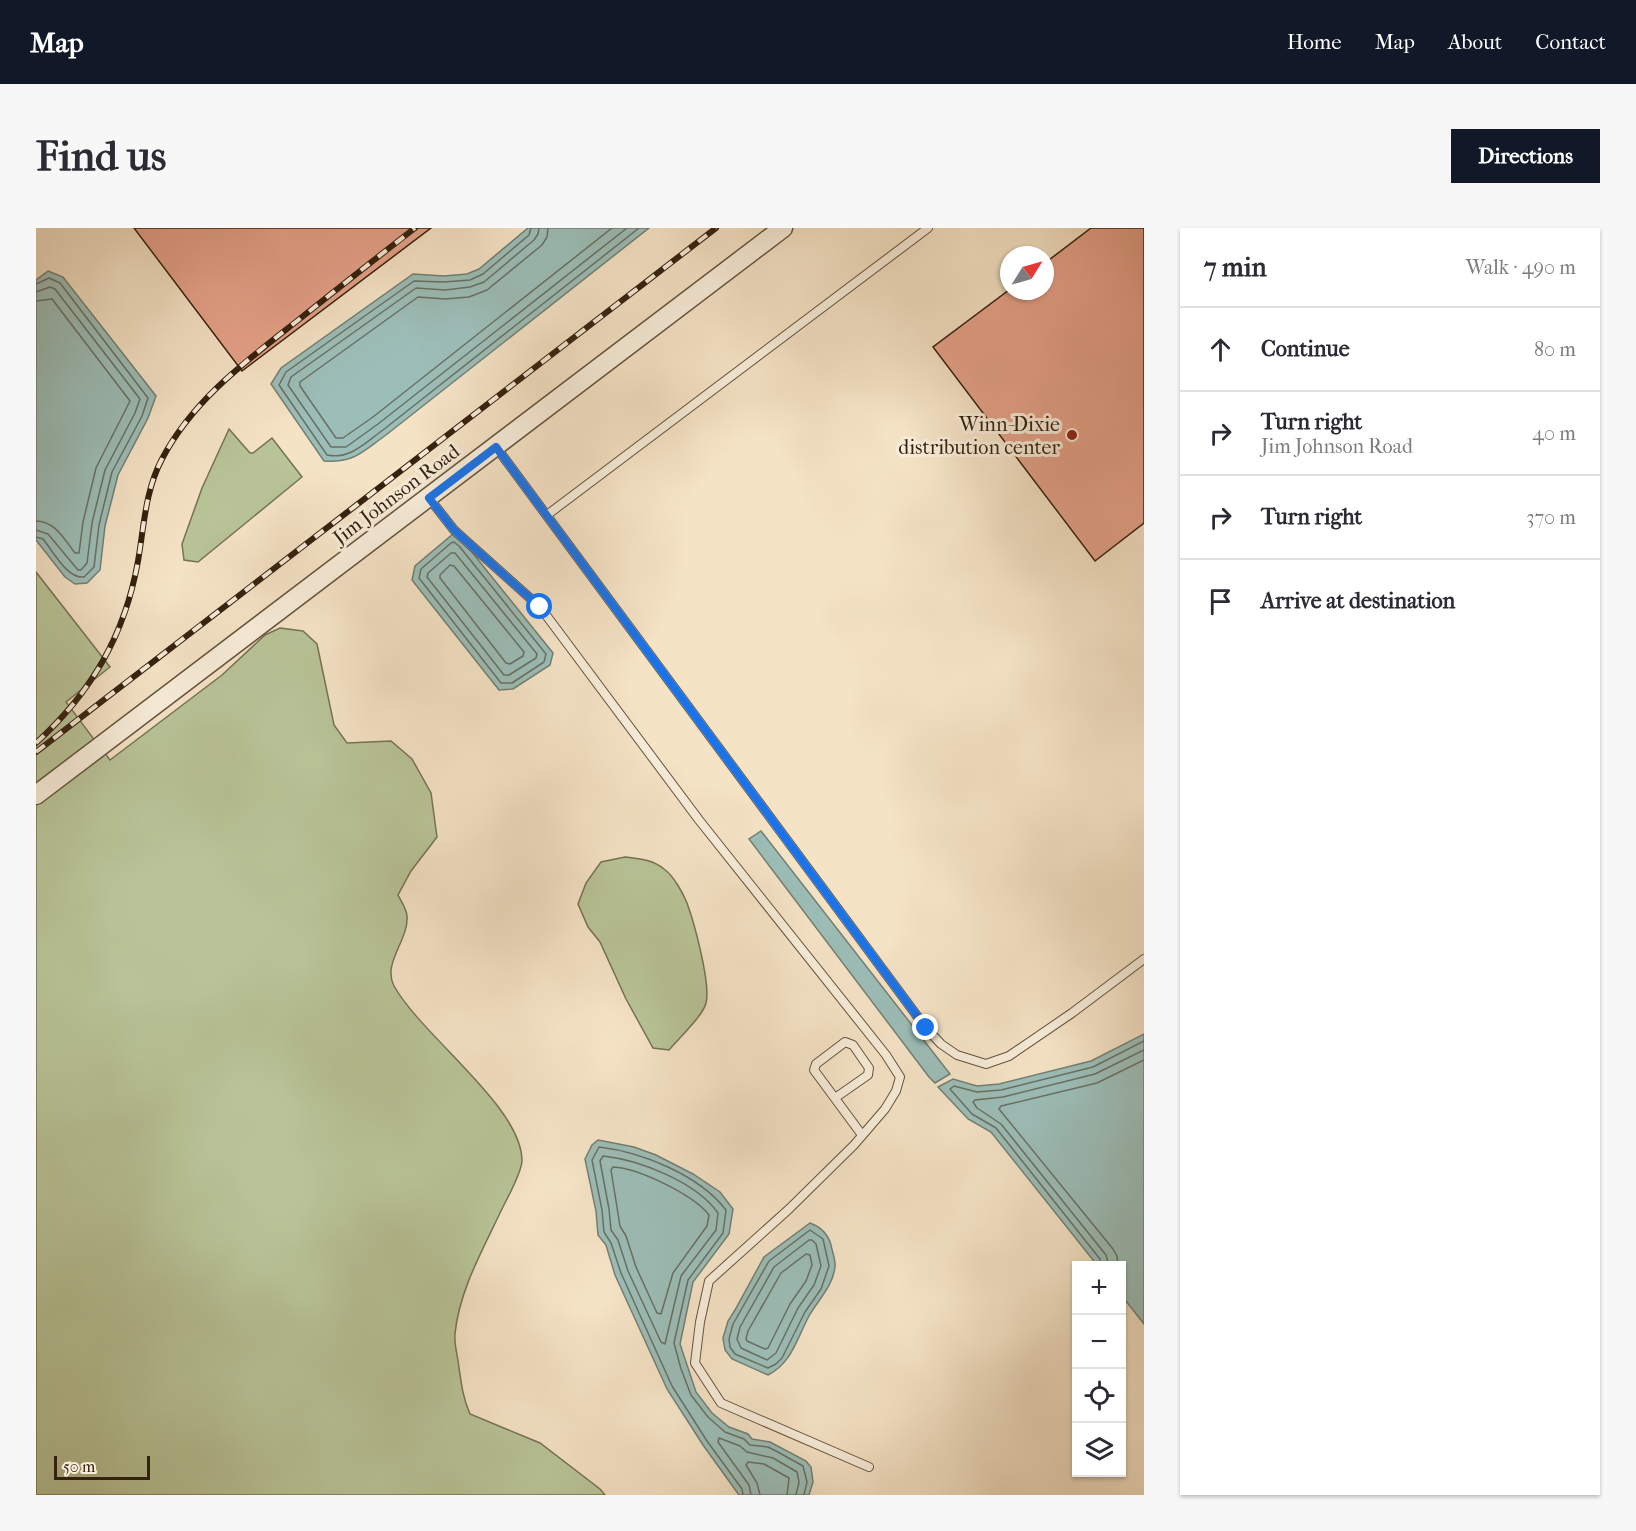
<!DOCTYPE html>
<html lang="en">
<head>
<meta charset="utf-8">
<style>
  body { margin:0; font-family:"IM FELL French Canon",serif; background:#f7f7f7; color:#2b2b33 }
  .controls { position:absolute; right:18px; bottom:18px; display:grid; overflow:hidden; border-radius:0px; box-shadow:0 2px 4px #0004 }
  .controls button { width:54px; height:54px; display:grid; place-items:center; padding:0; border:0; border-bottom:2px solid #e1e1e2; background:#fff; color:#2b2b33; font:30px sans-serif }
  .compass { position:absolute; left:964px; top:18px; width:54px; height:54px; border-radius:50%; background:#fff; box-shadow:0 2px 4px #0004; rotate:53deg }
  .scale { position:absolute; left:18px; bottom:15px; width:96px; box-sizing:border-box; padding-left:6px; border:3px solid #35210f; border-top:0; font-size:16px; line-height:21px; white-space:nowrap; color:#35210f; -webkit-text-stroke:4px #f8edda; paint-order:stroke }
  .stop { position:absolute; width:18px; height:18px; margin:-14px; border:4px solid #1a73e8; border-radius:50%; background:#fff }
  .stop.end { background:#1a73e8; border-color:#fff; box-shadow:0 2px 6px #0008 }
  .list { margin:0; padding:0; list-style:none }
  h2 { display:flex; justify-content:space-between; align-items:center; height:78px; margin:0; padding:0 24px; font-size:26px }
  h2 small { font-size:20px; font-weight:400; color:#7c7c81 }
  .list li { display:grid; grid-template-columns:39px 1fr auto; gap:18px; align-items:center; box-sizing:border-box; height:84px; padding:0 24px; border-top:2px solid #e1e1e2 }
  .list b { display:block; font-size:22px; white-space:nowrap }
  .list p { margin:0; font-size:20px; white-space:nowrap; color:#7c7c81 }
  .list em { font-size:20px; font-style:normal; color:#7c7c81 }
  .icon { flex:none; width:33px; height:33px; fill:none; stroke:currentColor; stroke-width:2; stroke-linecap:round; stroke-linejoin:round }
  .map { position:relative; flex:none; width:1108px; height:1267px; overflow:hidden; border-radius:0px }
  header { display:flex; align-items:center; gap:36px; box-sizing:border-box; height:84px; padding:0 30px; background:#111827; color:#fff }
  header strong { font-size:28px }
  nav { display:flex; gap:33px; margin-inline-start:auto; font-size:21px }
  .intro { display:flex; align-items:center; justify-content:space-between; box-sizing:border-box; height:144px; padding:0 36px }
  h1 { margin:0; font-size:42px }
  .button { padding:15px 27px; border-radius:0px; background:#111827; color:#fff; font-size:21px; font-weight:700 }
  main { display:flex; gap:36px; padding:0 36px }
  aside { flex:1; background:#fff; border-radius:0px; box-shadow:0 2px 4px #0004 }
  .map>svg:first-child { display:block }
</style>
</head>
<body>
<header>
<strong>Map</strong>
<nav><a>Home</a><a>Map</a><a>About</a><a>Contact</a></nav>
</header>
<div class="intro"><h1>Find us</h1><a class="button">Directions</a></div>
<main>
<div class="map">
<svg width="1108" height="1267" viewBox="0 0 1108 1267">
  <rect width="100%" height="100%" fill="#f5e3c6"/>
  <filter id="stains"><feTurbulence type="fractalNoise" baseFrequency=".00333" numOctaves="4"/><feColorMatrix values="0 0 0 0 .2 0 0 0 0 .09 0 0 0 0 .02 0 0 0 .5 -.17"/></filter>
  <radialGradient id="worn" r=".72"><stop offset=".6" stop-color="#630" stop-opacity="0"/><stop offset="1" stop-color="#630" stop-opacity=".3"/></radialGradient>
  <!-- green -->
  <g fill="#b8c498" stroke="#767254" stroke-width="1.5">
    <path d="M193,201L214,225H217L236,210L266,249L162,334L148,332L146,316L166,260Z"/>
    <path d="M0,344L74,439L30,474L60,514L0,559Z"/>
    <path d="M244,400L267,403L281,416L298,497L311,515L355,513L376,531L395,565L401,609L375,643L362,667C365,673 371,682 371,688C373,712 346,735 358,758C386,808 485,878 486,932C486,945 471,970 465,983C447,1021 423,1063 419,1106C418,1115 421,1125 422,1133C425,1152 426,1168 434,1186L504,1215L564,1261L569,1267H0V575L68,524L74,532L186,447L229,407Z"/>
    <path d="M589,629C604,631 616,631 628,641C637,647 647,665 651,675C658,694 675,756 670,775C667,788 642,811 633,822L617,820L590,771L564,714L552,699L542,676L550,655L565,634Z"/>
  </g>
  <!-- water -->
  <g fill="#9cbeb8" stroke="#737f74" stroke-width="1.5">
    <path d="M492,0H613L350,207C327,223 319,235 288,233L235,156L245,140L377,46L408,48L431,46L443,41Z"/>
    <path d="M12,43L27,49L120,168L112,190L82,247L69,298L64,342L51,355L39,356L29,349L0,312V52Z"/>
    <path d="M417,306L427,313L517,425L514,437L477,461L463,462L376,352L379,338Z"/>
    <path d="M725,603L914,846L899,855L893,849L713,611Z"/>
    <path d="M1108,806V1096L1086,1068V1038L1061,1037L955,904L932,891L902,859L917,851L941,858L963,856L1055,833Z"/>
    <path d="M562,912L598,919L620,927L657,946L684,964L697,981L693,1006L657,1054L644,1116L660,1164L676,1185L693,1199L712,1206L716,1211L734,1214L770,1233L775,1239L777,1254L773,1267H703L667,1217L631,1161L579,1047L570,1017L562,1007L560,983L549,931L556,917Z"/>
    <path d="M774,995C785,999 792,1006 795,1017C796,1023 800,1033 799,1039C797,1058 782,1072 773,1088C761,1110 756,1135 732,1147L696,1131L689,1122L687,1110L692,1093L699,1082L728,1029Z"/>
  </g>
  <g fill="none" stroke-linecap="round" stroke-linejoin="round">
    <!-- shore -->
    <g stroke="#687064" stroke-width="1.5">
      <path d="M495,0L493,7L447,46L434,52L408,54L378,53L250,144L243,157L291,227C314,232 330,214 347,202L603,0"/>
      <path d="M503,0L502,6L498,12L448,54L434,59L409,62L380,60L255,149L252,157L295,219H310L342,196L591,0"/>
      <path d="M512,0L511,9L506,17L451,62L433,69L409,71L382,69L264,154V158L300,210H307L337,189L576,0"/>
      <path d="M0,56L13,50L24,55L112,170L106,188L76,244L63,297L58,339L48,349C31,351 17,323 7,311L0,309"/>
      <path d="M0,64L14,59L19,61L104,171L99,185L69,242L56,295L51,335L45,342H42L12,306L0,302"/>
      <path d="M0,73L16,71L94,173L60,240L47,294L43,325H39C28,311 19,293 0,293"/>
      <path d="M415,315L418,314L423,318L510,426L508,434L476,455H465L383,350L385,341Z"/>
      <path d="M415,325H419L501,426L500,430L473,447H468L391,349L392,345Z"/>
      <path d="M414,337L418,338L488,424L487,428L474,436L470,435L404,350V347Z"/>
      <path d="M567,928C604,932 660,954 682,985L680,1002L645,1048L629,1116L625,1114L592,1043L582,1012L575,1002L573,981L564,933Z"/>
      <path d="M577,939C602,940 658,967 673,987L671,998L637,1045L625,1086L621,1085L600,1039L590,1008L584,998L575,942Z"/>
      <path d="M774,1002L787,1011L793,1038L785,1061L769,1084L746,1130L740,1136L732,1140L699,1126L694,1119L693,1111L697,1096L733,1033Z"/>
      <path d="M773,1012H776L780,1016L785,1038L778,1057L762,1080L740,1125L731,1132L705,1120L701,1111L704,1099L738,1039Z"/>
      <path d="M770,1026L774,1027L776,1037L770,1053L754,1076L732,1120L729,1121L711,1113L710,1111L712,1103L745,1045Z"/>
      <path d="M1065,1038L1064,1031L960,900L936,886L914,861L918,858L941,864L965,862L1057,839L1108,813"/>
      <path d="M1073,1038L1070,1027L965,896L941,880L937,874L939,872L967,869L1059,846L1108,822"/>
      <path d="M1082,1038L1081,1028L1077,1021L963,881L965,878L1061,855L1108,832"/>
      <path d="M707,1267L706,1261L671,1213L636,1158L585,1045L575,1015L568,1004L566,982L556,932L563,919C606,924 663,947 690,982L687,1005L652,1052L638,1115L645,1141L655,1167L672,1189L689,1204L708,1211L714,1217L732,1219L740,1223L767,1238L771,1254L768,1267"/>
      <path d="M715,1267L713,1257L682,1214L683,1210L704,1218L711,1224L737,1230L761,1244L763,1254L760,1267"/>
      <path d="M724,1267L721,1255L710,1237L712,1234L728,1236L753,1250L751,1267"/>
    </g>
  </g>
  <!-- building -->
  <g fill="#e6a28a" stroke="#35210f" stroke-width="1.5">
    <path d="M98,0H395L206,143Z"/>
    <path d="M1055,0H1108V295L1059,333L897,119L973,62L1009,63V35Z"/>
  </g>
  <g fill="none" stroke-linecap="round" stroke-linejoin="round">
    <!-- service casing -->
    <g stroke="#65523d" stroke-width="10">
      <g id="service">
        <path d="M460,219L890,800L905,816L921,827L950,836L973,828L1036,785L1108,731"/>
        <path d="M393,270L418,302L504,379L663,592L850,827L864,849L860,863L849,881L818,917L753,981L673,1053L664,1094L659,1135L685,1175L833,1239"/>
        <path d="M511,287L892,0"/>
        <path d="M799,870L832,847L833,840L817,817L809,814L780,836L778,842L826,907"/>
      </g>
    </g>
    <!-- tertiary casing -->
    <g stroke="#65523d" stroke-width="21">
      <path id="tertiary" d="M0,567L747,0"/>
    </g>
    <!-- service -->
    <use href="#service" stroke="#f8edda" stroke-width="8"/>
    <!-- tertiary -->
    <use href="#tertiary" stroke="#f8edda" stroke-width="18"/>
    <!-- rail casing -->
    <g stroke="#35210f" stroke-width="6">
      <g id="rail">
        <path d="M0,515C55,465 89,407 102,333C108,299 109,263 126,231C157,172 209,134 261,93C300,62 339,31 379,0"/>
        <path d="M0,524L680,0"/>
      </g>
    </g>
    <!-- rail -->
    <use href="#rail" stroke="#f8edda" stroke-width="4" stroke-dasharray="11" stroke-linecap="butt"/>
  </g>
  <g fill="none" stroke-linecap="round" stroke-linejoin="round">
    <!-- route -->
    <path stroke="#1a73e8" stroke-width="8" d="M504,379L418,302L393,270L460,219L890,800"/>
  </g>
  <!-- markers -->
  <circle fill="#8f2418" stroke="#f8edda" stroke-width="2" cx="1036" cy="207" r="6"/>
  <g text-anchor="middle" stroke-width="6" stroke-linejoin="round" paint-order="stroke">
    <!-- poi labels -->
    <g font-size="20" fill="#35210f" stroke="#f8edda" text-anchor="end">
      <text x="1024" y="203">Winn-Dixie<tspan x="1024" dy="23">distribution center</tspan></text>
    </g>
    <!-- street labels -->
    <g font-size="20" fill="#35210f" stroke="#f8edda">
      <text transform="translate(360 266) rotate(-37)" y="7">Jim Johnson Road</text>
    </g>
  </g>
  <rect width="100%" height="100%" filter="url(#stains)"/>
  <rect width="100%" height="100%" fill="url(#worn)"/>
</svg>
<div class="controls">
<button>+</button>
<button>−</button>
<button><svg class="icon" aria-label="locate" viewBox="0 0 24 24"><circle cx="12" cy="12" r="6"/><path d="M12 2v4M12 18v4M2 12h4M18 12h4"/></svg></button>
<button><svg class="icon" aria-label="layers" viewBox="0 0 24 24"><path d="M12 4l9 5-9 5-9-5zM3 14l9 5 9-5"/></svg></button>
</div>
<svg class="compass" viewBox="-18 -18 36 36"><path d="M0-13l5 13h-10z" fill="#e53935"/><path d="M0 13l5-13h-10z" fill="#7c7c81"/></svg>
<div class="scale">50 m</div>
<div class="stop" style="left:504px;top:379px"></div>
<div class="stop end" style="left:890px;top:800px"></div>
</div>
<aside>
<h2>7 min<small>Walk · 490 m</small></h2>
<ul class="list">
<li><svg class="icon" aria-label="ahead" viewBox="0 0 24 24"><path d="M12 20V5M6 11l6-6 6 6"/></svg><div><b>Continue</b></div><em>80 m</em></li>
<li><svg class="icon" aria-label="right" viewBox="0 0 24 24"><path d="M7 20v-9h11M14 6l5 5-5 5"/></svg><div><b>Turn right</b><p>Jim Johnson Road</p></div><em>40 m</em></li>
<li><svg class="icon" aria-label="right" viewBox="0 0 24 24"><path d="M7 20v-9h11M14 6l5 5-5 5"/></svg><div><b>Turn right</b></div><em>370 m</em></li>
<li><svg class="icon" aria-label="arrive" viewBox="0 0 24 24"><path d="M6 21V4h12l-3 4 3 4H6"/></svg><div><b>Arrive at destination</b></div></li>
</ul>
</aside>
</main>
</body>
</html>
